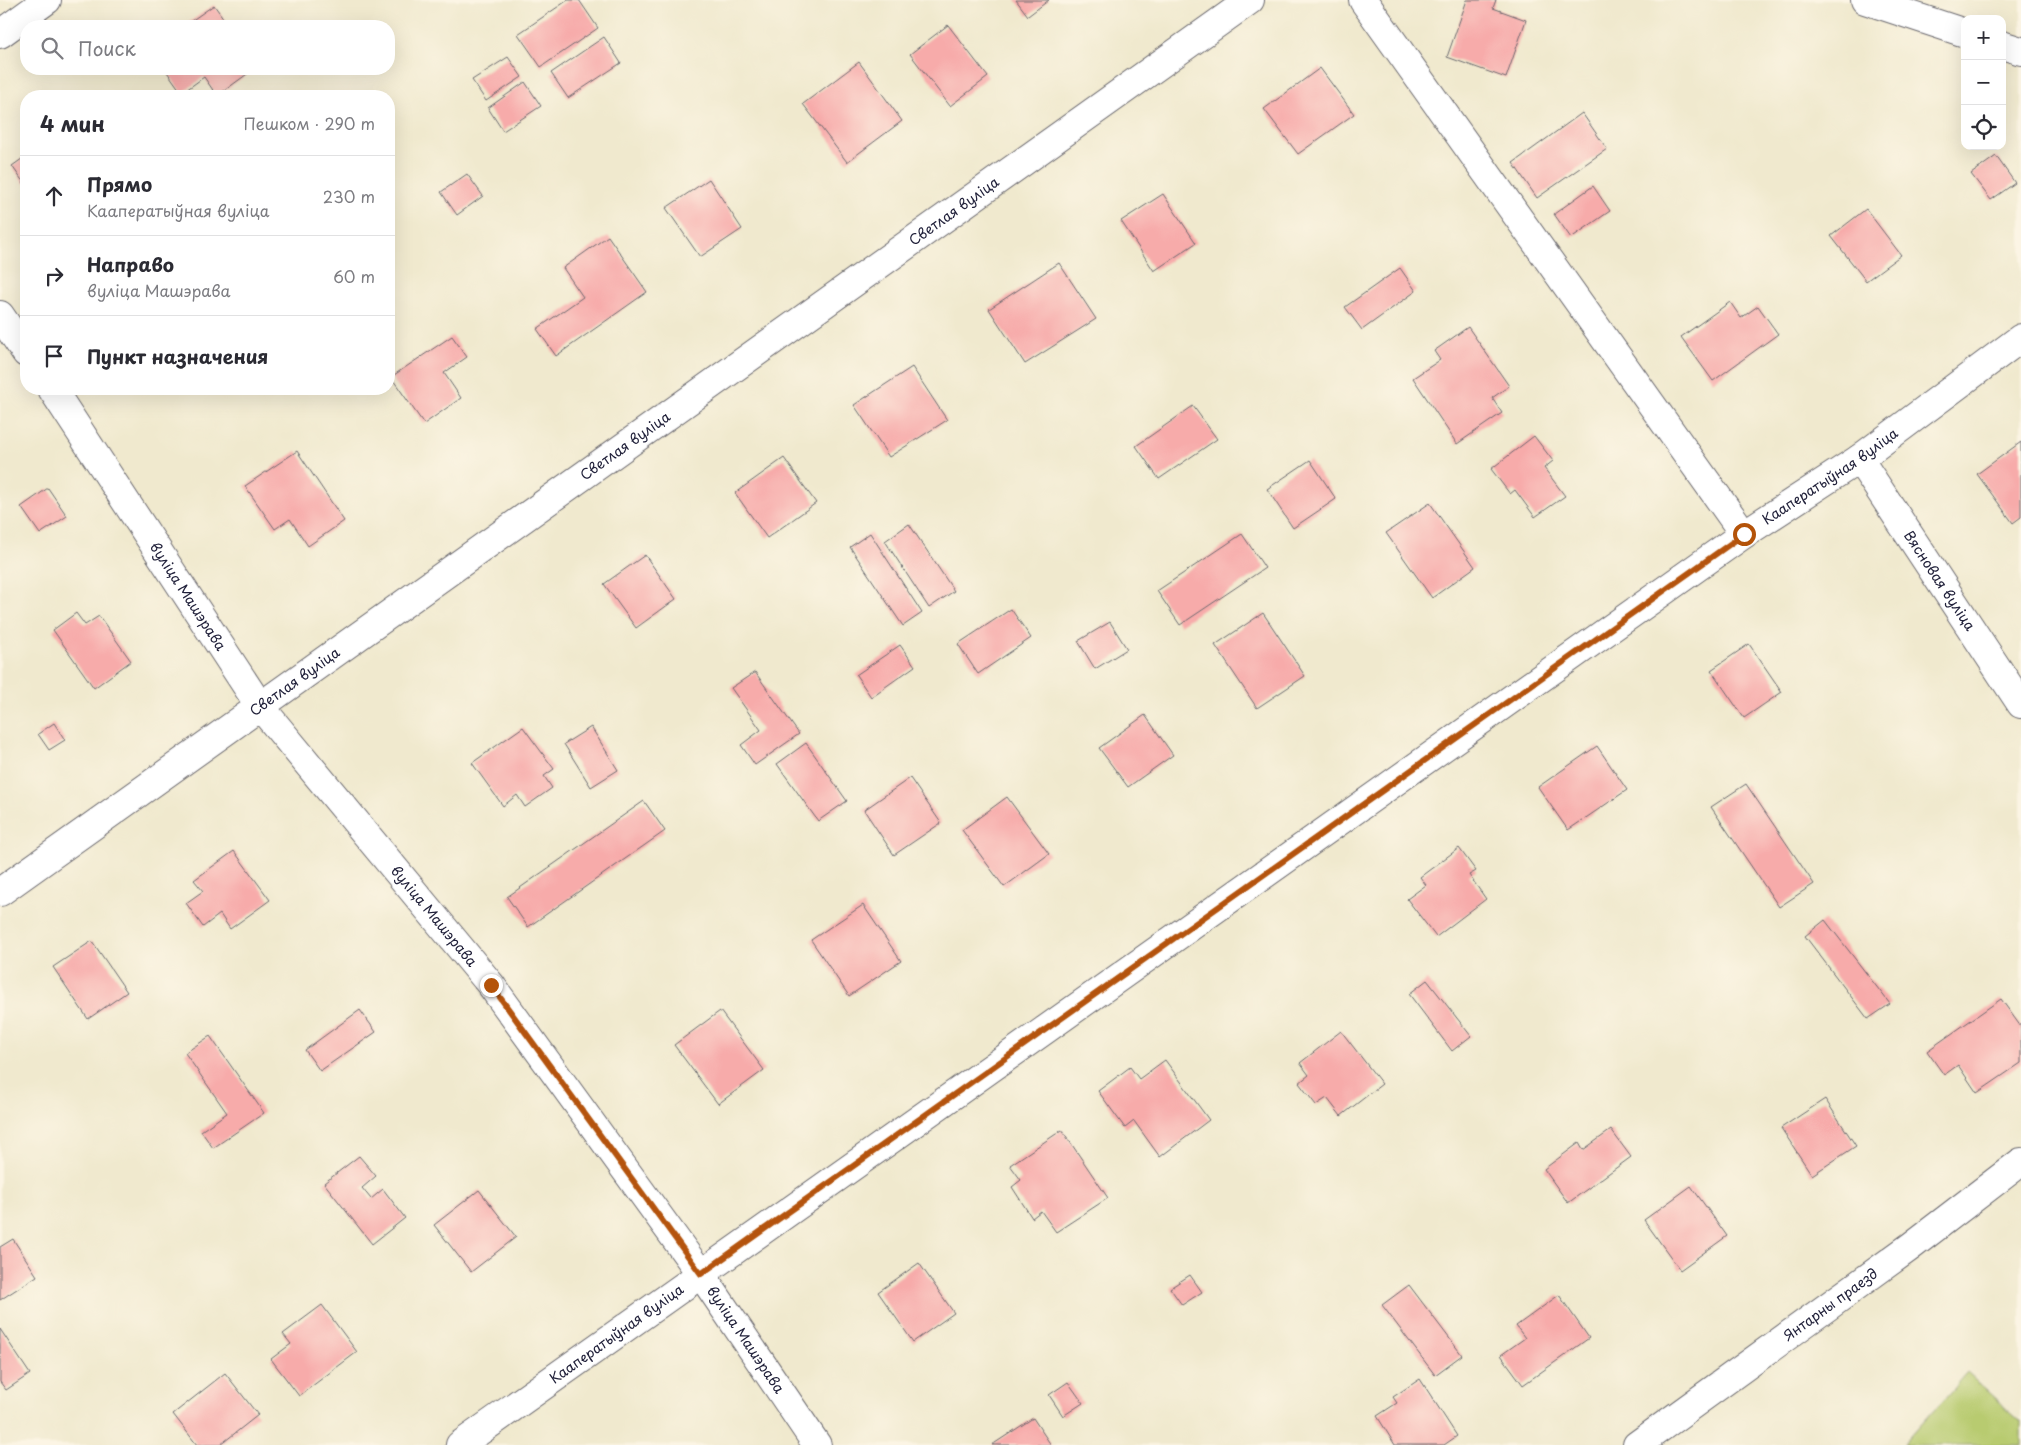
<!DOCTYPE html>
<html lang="ru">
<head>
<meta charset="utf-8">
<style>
  body { margin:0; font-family:"Playpen Sans",sans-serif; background:#f2f2f3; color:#2b2b33 }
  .controls { position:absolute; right:15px; top:15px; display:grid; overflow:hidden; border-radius:10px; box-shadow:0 5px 20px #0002 }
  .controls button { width:45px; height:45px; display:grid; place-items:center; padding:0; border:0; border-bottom:1px solid #e1e1e2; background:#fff; color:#2b2b33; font:25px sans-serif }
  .stop { position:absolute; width:15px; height:15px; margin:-11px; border:4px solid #b45309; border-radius:50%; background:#fff }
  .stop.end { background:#b45309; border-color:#fff; box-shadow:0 1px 5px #0008 }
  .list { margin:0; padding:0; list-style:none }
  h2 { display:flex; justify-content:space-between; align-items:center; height:65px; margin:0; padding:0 20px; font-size:21px }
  h2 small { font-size:16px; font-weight:400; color:#7c7c81 }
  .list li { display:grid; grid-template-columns:32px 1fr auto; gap:15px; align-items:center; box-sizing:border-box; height:80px; padding:0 20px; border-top:1px solid #e1e1e2 }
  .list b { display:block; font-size:19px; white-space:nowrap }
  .list p { margin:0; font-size:16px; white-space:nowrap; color:#7c7c81 }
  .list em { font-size:16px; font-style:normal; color:#7c7c81 }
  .icon { flex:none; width:28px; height:28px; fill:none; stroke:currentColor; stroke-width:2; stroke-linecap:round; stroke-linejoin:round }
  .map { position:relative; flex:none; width:2021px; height:1445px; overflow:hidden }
  .search { position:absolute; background:#fff; box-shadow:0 5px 20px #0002; left:20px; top:20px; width:375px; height:55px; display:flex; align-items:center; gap:12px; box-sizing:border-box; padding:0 18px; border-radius:20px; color:#7c7c81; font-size:19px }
  .panel { position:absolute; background:#fff; box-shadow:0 5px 20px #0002; left:20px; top:90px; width:375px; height:305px; border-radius:20px }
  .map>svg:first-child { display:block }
</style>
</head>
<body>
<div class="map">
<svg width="2021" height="1445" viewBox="0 0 2021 1445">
  <rect width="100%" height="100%" fill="#fcf5e5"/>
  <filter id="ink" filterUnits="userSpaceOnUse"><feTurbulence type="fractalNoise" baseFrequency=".02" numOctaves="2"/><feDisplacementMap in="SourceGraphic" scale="10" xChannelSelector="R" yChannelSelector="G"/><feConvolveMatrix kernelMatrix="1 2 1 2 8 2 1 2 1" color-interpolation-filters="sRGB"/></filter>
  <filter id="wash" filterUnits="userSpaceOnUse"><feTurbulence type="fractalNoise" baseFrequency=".0096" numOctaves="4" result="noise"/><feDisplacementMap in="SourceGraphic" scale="20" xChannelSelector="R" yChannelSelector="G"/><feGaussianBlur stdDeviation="1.12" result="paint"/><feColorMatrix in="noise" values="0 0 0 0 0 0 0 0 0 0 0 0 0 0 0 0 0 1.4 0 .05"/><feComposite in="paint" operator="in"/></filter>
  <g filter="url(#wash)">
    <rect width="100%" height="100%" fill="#f0e9ce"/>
    <!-- green -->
    <path fill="#b8cb6f" stroke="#6d7655" d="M1967,1373L2021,1422V1445H1903Z"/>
    <g id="blocks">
      <!-- building -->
      <g fill="#f7abaa">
        <path d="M568,0H579L598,28L541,67L518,34Z"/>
        <path d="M1016,0H1049L1028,16Z"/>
        <path d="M1467,0H1496L1493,8L1526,20L1506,78L1447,57Z"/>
        <path d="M214,5L229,26H184Z"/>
        <path d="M948,25L988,77L950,106L910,54Z"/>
        <path d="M604,37L621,63L568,98L551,73Z"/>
        <path d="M508,57L522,77L486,101L472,80Z"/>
        <path d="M859,62L902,121L847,162L803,104Z"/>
        <path d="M1320,68L1354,114L1298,154L1264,109Z"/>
        <path d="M165,69H254L217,96L204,77L182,93Z"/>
        <path d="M525,82L541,106L503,131L488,108Z"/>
        <path d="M1582,113L1607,149L1537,198L1513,163Z"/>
        <path d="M26,156V186L12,166Z"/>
        <path d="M1996,156L2015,183L1991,200L1971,174Z"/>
        <path d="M467,174L483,196L457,215L441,192Z"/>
        <path d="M709,179L742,229L700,257L666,208Z"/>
        <path d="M1593,186L1610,211L1571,238L1554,214Z"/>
        <path d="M1163,194L1196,243L1154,271L1121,221Z"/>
        <path d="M1866,209L1901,255L1866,281L1831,236Z"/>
        <path d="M608,236L647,292L556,356L537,329L583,297L563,268Z"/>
        <path d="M1059,263L1096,319L1025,364L989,309Z"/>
        <path d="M1400,268L1416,291L1362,330L1345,307Z"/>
        <path d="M1730,302L1741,318L1758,306L1778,334L1713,381L1681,337Z"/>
        <path d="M1468,327L1509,386L1492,398L1502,413L1457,444L1413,378L1440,360L1434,351Z"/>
        <path d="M452,336L467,357L444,373L461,398L424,424L391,377Z"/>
        <path d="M912,367L947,420L889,457L854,405Z"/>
        <path d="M1193,406L1217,439L1159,479L1136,446Z"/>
        <path d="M1534,436L1553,461L1544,468L1565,496L1535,517L1515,490L1510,494L1491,469Z"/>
        <path d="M2021,442V517L2013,523L1977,474Z"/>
        <path d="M297,451L344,521L308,546L290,519L275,529L245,486Z"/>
        <path d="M784,458L816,503L767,538L735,493Z"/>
        <path d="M1310,460L1336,499L1293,528L1267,489Z"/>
        <path d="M48,488L67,516L40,534L21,507Z"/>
        <path d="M1430,503L1475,567L1432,598L1386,533Z"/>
        <path d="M909,524L954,591L929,608L885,541Z"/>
        <path d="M870,533L922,613L903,626L850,547Z"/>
        <path d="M1242,534L1265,568L1180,625L1157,591Z"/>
        <path d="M645,555L676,599L636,628L604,584Z"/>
        <path d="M1011,609L1031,638L978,674L958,644Z"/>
        <path d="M76,613L85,625L99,616L131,661L94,688L53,630Z"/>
        <path d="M1263,613L1305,676L1257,708L1215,645Z"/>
        <path d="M1110,622L1127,649L1095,669L1078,641Z"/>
        <path d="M1749,644L1782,692L1744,718L1711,670Z"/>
        <path d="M900,645L915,666L871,697L856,675Z"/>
        <path d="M755,672L799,734L755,765L741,745L761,730L731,688Z"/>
        <path d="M1145,715L1173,755L1128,787L1099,748Z"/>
        <path d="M54,723L65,740L49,750L38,734Z"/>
        <path d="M523,727L554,769L544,776L552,788L525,807L517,795L503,806L472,763Z"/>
        <path d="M591,727L618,770L591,787L564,744Z"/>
        <path d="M806,743L847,801L818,821L777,764Z"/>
        <path d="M1597,746L1627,790L1568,830L1538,787Z"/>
        <path d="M910,778L941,823L894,855L864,810Z"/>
        <path d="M1746,784L1814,884L1779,907L1711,807Z"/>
        <path d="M1007,797L1049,854L1004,887L962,830Z"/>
        <path d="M644,801L665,831L528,927L507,897Z"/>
        <path d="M1459,848L1476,871L1469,875L1486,899L1436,937L1407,899L1426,885L1420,877Z"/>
        <path d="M234,851L270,900L230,929L220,914L203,927L186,903L203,891L194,880Z"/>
        <path d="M863,905L901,961L849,996L811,940Z"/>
        <path d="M1825,920L1890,1004L1868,1019L1805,936Z"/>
        <path d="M92,941L127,992L88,1019L53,967Z"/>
        <path d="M1427,980L1471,1036L1452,1051L1409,994Z"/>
        <path d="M2001,999L2021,1027V1063L1977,1093L1958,1065L1944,1075L1927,1051Z"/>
        <path d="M360,1010L376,1032L320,1071L305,1050Z"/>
        <path d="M720,1011L764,1070L718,1104L674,1045Z"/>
        <path d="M1341,1031L1382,1084L1341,1116L1327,1098L1316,1105L1299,1083L1309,1075L1300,1063Z"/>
        <path d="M210,1036L264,1113L213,1148L201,1131L227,1113L185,1053Z"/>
        <path d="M1165,1060L1209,1120L1160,1157L1134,1121L1125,1128L1098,1091L1130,1067L1139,1079Z"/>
        <path d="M1825,1099L1856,1146L1812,1175L1781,1128Z"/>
        <path d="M1062,1130L1108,1198L1056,1232L1041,1211L1032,1218L1012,1187L1021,1180L1010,1165Z"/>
        <path d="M1611,1130L1631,1157L1568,1203L1544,1169L1579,1143L1583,1150Z"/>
        <path d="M359,1156L376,1176L362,1188L371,1199L383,1189L405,1218L372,1244L324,1183Z"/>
        <path d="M1691,1186L1727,1236L1680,1270L1644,1220Z"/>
        <path d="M479,1190L516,1237L471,1272L434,1225Z"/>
        <path d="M13,1239L37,1276L0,1300V1247Z"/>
        <path d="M919,1263L954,1313L913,1342L878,1292Z"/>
        <path d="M1190,1275L1202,1292L1182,1305L1170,1288Z"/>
        <path d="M1409,1285L1462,1355L1435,1375L1382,1305Z"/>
        <path d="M1559,1295L1589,1338L1523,1385L1501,1355L1525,1338L1516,1326Z"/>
        <path d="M322,1305L357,1352L299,1396L271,1359L291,1344L283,1334Z"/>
        <path d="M0,1329L30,1374L6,1390L0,1382Z"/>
        <path d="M225,1373L258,1415L220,1445H197L173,1414Z"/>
        <path d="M1420,1379L1457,1436L1444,1445H1395L1377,1416L1397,1403L1393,1397Z"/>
        <path d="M1068,1382L1083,1403L1063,1416L1049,1395Z"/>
        <path d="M1033,1418L1051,1445H992Z"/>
      </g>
    </g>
  </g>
  <g filter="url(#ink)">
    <use href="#blocks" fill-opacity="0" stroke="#6a686e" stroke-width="1"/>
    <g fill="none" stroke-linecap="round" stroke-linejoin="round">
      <!-- minor casing -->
      <g stroke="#6a686e" stroke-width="30">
        <g id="minor">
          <path d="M1363,0L1744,534"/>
          <path d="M1865,0L1965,33"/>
          <path d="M0,34L47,0"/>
          <path d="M2002,45L2021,51"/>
          <path d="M0,315L26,353"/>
          <path id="s1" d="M52,389L259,705L491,985L701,1274L817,1445"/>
          <path id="s2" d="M1859,459L2021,704"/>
          <path id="s3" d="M0,892L1250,0"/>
          <path id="s4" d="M460,1445L1744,534L1859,459L2021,338"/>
          <path id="s5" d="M1637,1445L1910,1247L2021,1162"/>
        </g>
      </g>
      <!-- minor -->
      <use href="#minor" stroke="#fff" stroke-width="28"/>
    </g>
  </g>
  <g fill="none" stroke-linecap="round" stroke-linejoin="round" filter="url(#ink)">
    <!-- route -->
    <path stroke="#b45309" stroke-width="6" d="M491,985L701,1274L1744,534"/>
  </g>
  <g text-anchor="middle" stroke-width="5" stroke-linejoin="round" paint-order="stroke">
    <!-- street labels -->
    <g font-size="14" fill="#22223b" stroke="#fcf5e5">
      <text dy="5" stroke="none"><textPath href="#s3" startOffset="1172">Светлая вуліца</textPath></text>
      <text dy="5" stroke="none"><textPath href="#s3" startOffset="768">Светлая вуліца</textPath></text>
      <text dy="5" stroke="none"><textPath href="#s4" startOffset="1678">Кааператыўная вуліца</textPath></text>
      <text dy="5" stroke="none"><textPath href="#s2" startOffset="146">Вясновая вуліца</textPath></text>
      <text dy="5" stroke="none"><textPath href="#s1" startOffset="248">вуліца Машэрава</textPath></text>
      <text dy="5" stroke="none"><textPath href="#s3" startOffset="362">Светлая вуліца</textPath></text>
      <text dy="5" stroke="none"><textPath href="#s1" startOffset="652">вуліца Машэрава</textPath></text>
      <text dy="5" stroke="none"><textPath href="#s5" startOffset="239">Янтарны праезд</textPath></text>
      <text dy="5" stroke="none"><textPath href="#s4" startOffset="192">Кааператыўная вуліца</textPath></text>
      <text dy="5" stroke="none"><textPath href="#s1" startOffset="1178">вуліца Машэрава</textPath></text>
    </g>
  </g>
</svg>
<div class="controls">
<button>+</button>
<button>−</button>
<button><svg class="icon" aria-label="locate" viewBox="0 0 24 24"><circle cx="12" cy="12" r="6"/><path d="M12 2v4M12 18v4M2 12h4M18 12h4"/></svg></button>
</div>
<div class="stop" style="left:1744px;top:534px"></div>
<div class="stop end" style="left:491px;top:985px"></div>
<div class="search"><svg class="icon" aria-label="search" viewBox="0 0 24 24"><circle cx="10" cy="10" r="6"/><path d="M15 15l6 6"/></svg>Поиск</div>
<section class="panel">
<h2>4 мин<small>Пешком · 290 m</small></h2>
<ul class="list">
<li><svg class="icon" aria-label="ahead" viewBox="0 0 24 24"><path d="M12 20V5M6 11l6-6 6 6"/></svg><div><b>Прямо</b><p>Кааператыўная вуліца</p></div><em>230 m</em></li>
<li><svg class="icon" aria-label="right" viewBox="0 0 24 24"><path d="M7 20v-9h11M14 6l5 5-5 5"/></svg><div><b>Направо</b><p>вуліца Машэрава</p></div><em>60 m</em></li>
<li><svg class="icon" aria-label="arrive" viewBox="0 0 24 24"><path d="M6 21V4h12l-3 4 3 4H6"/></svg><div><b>Пункт назначения</b></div></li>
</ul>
</section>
</div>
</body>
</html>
